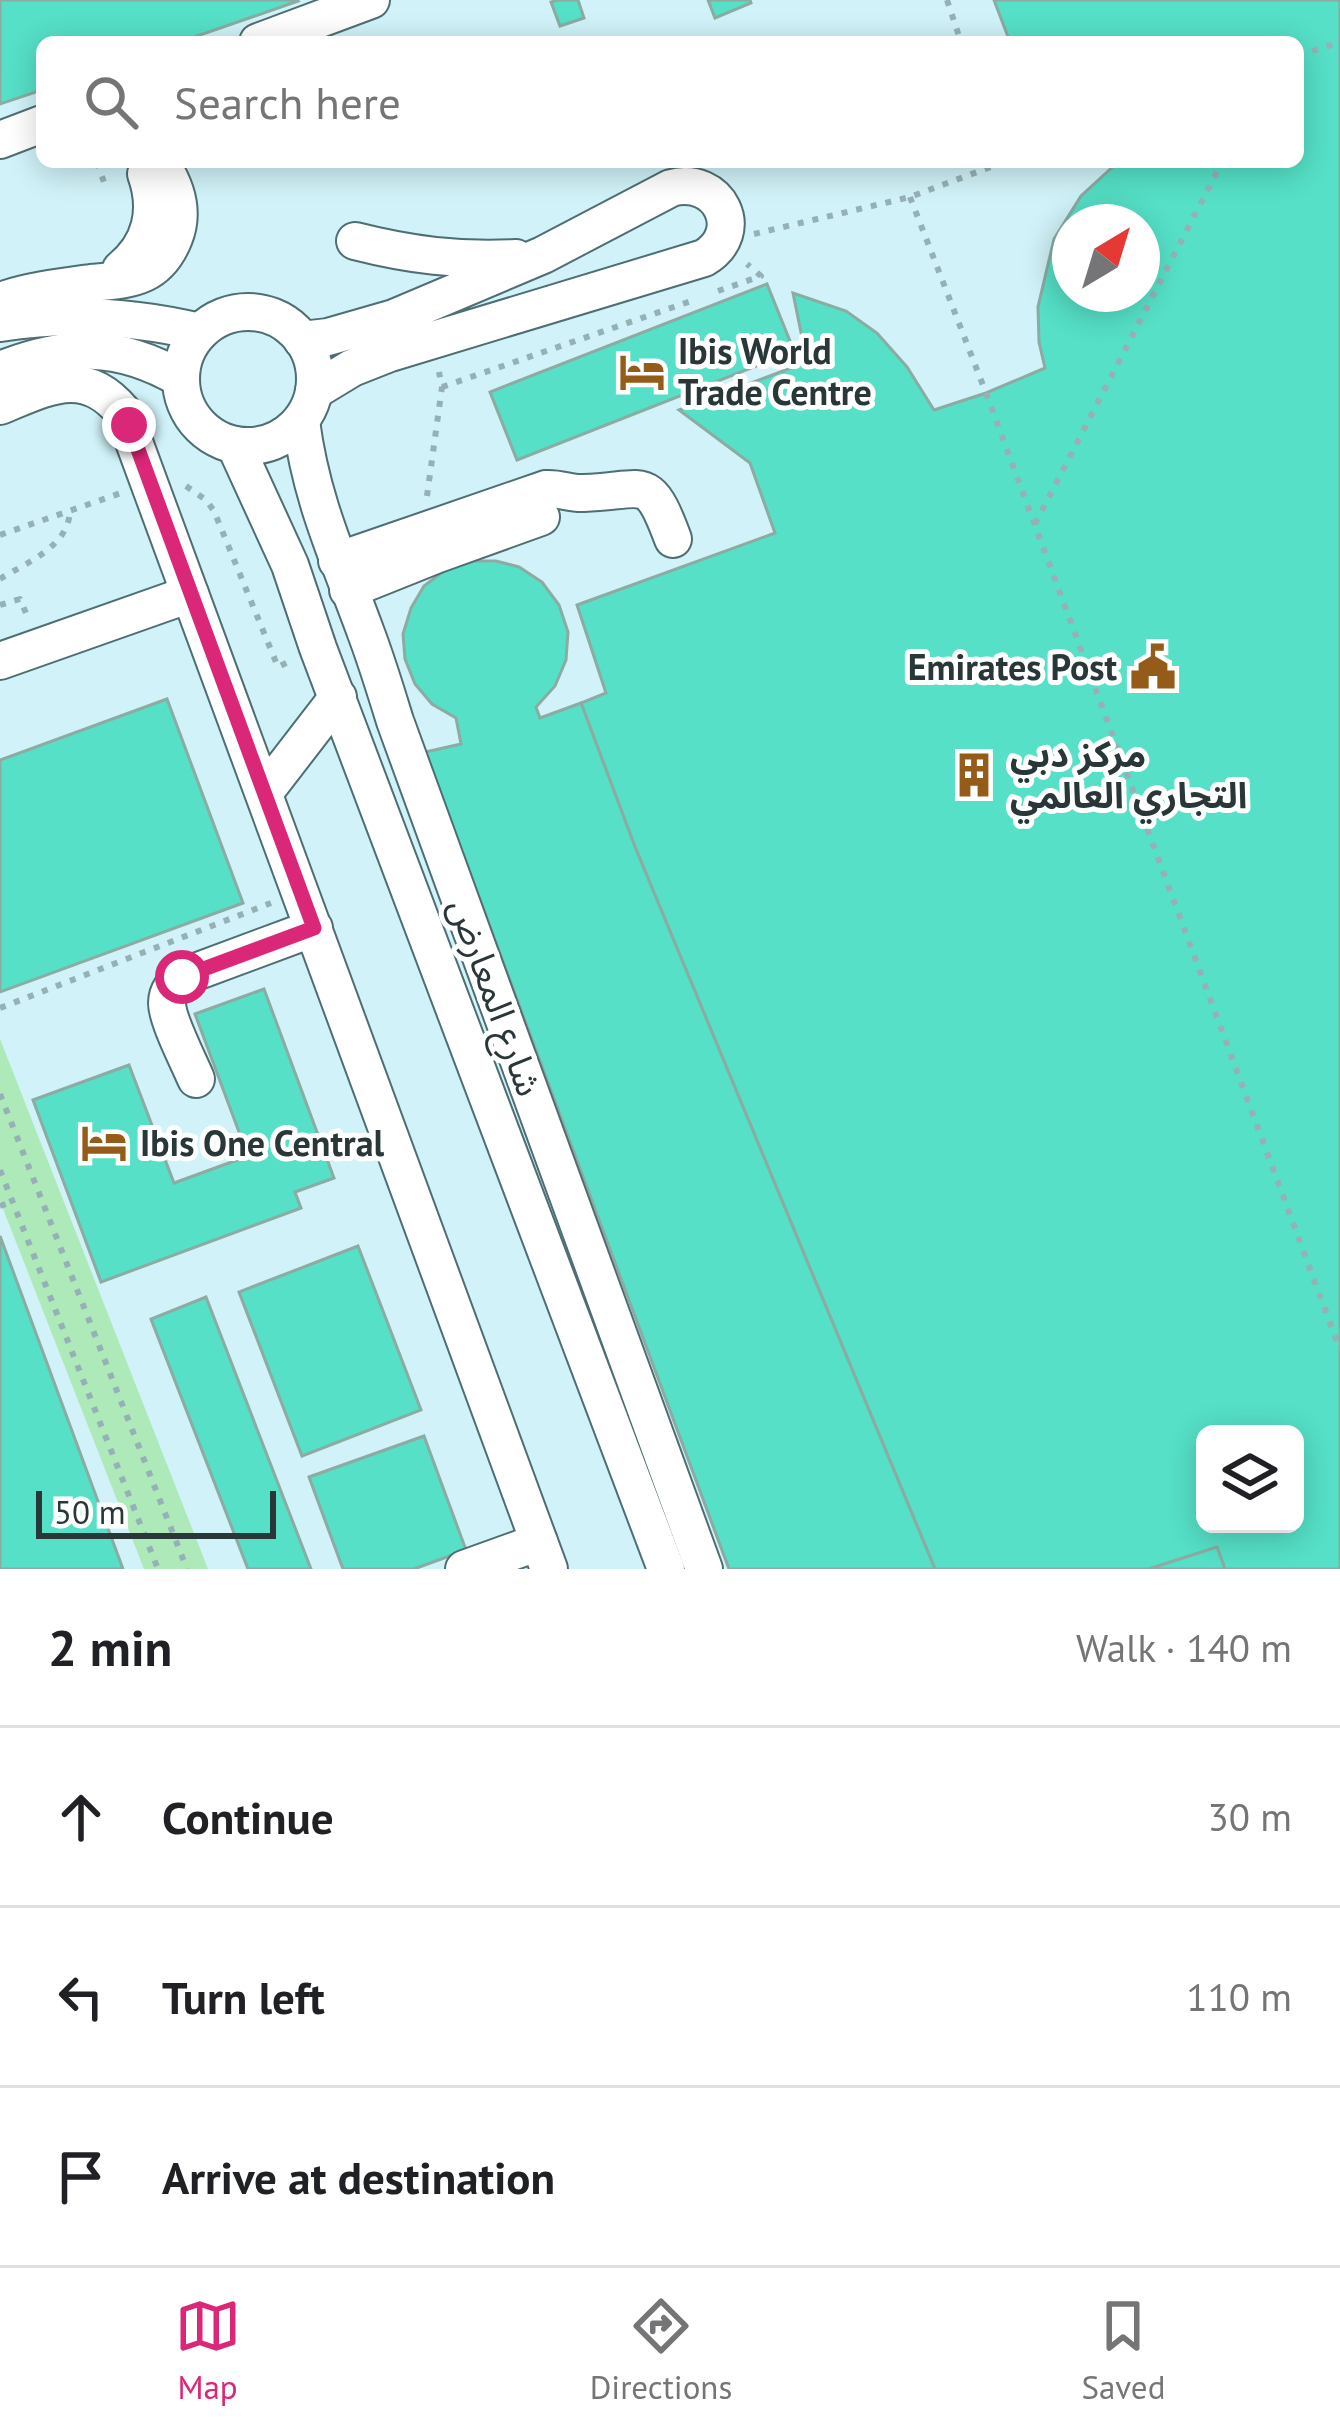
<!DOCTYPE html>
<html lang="en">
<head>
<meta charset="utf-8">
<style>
  body { margin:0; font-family:"PT Sans","Noto Sans Arabic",sans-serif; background:#f6f6f6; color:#202124 }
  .controls { position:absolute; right:36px; bottom:36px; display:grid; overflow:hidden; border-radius:18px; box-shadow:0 6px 30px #0003 }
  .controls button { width:108px; height:108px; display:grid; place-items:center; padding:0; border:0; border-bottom:3px solid #e0e0e0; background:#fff; color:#202124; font:60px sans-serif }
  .compass { position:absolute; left:1052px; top:204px; width:108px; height:108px; border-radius:50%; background:#fff; box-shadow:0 6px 30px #0003; rotate:38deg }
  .scale { position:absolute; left:36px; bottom:30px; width:240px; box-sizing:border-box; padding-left:12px; border:6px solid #2a3739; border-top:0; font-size:33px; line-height:42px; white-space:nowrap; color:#2a3739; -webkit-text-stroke:9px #fff; paint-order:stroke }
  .stop { position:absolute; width:36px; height:36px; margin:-27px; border:9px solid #db2777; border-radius:50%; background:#fff }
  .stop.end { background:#db2777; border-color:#fff; box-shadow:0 3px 12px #0008 }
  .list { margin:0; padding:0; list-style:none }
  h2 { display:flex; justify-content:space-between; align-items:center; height:156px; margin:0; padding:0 48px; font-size:51px }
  h2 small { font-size:39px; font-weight:400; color:#757577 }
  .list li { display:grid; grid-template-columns:78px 1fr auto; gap:36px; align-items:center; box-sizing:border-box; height:180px; padding:0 48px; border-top:3px solid #e0e0e0 }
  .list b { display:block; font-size:45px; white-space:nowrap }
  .list em { font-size:39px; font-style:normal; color:#757577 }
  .icon { flex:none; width:66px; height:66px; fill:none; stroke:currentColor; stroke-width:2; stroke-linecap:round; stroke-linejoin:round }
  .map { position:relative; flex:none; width:1340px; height:1569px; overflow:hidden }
  .search { position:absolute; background:#fff; box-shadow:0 6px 30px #0003; left:36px; right:36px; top:36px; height:132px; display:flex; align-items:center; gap:30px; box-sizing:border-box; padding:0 42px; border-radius:18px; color:#757577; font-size:45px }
  .sheet { height:696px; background:#fff }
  nav { display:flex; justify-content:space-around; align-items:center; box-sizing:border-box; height:168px; border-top:3px solid #e0e0e0; background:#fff; font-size:33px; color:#757577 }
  nav a { display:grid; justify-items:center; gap:6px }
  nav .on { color:#db2777 }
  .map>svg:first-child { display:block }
</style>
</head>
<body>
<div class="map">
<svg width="1340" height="1569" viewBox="0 0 1340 1569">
  <rect width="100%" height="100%" fill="#d0f2f8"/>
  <!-- green -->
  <path fill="#aee9ba" d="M0,1039L208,1569H144L0,1201Z"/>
  <!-- building -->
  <g fill="#55e0c7" stroke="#8baba3" stroke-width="3" fill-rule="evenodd">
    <path d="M0,0H297L298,1L180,42H42V90L0,104Z"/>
    <path d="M558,0H578L584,18L560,26L551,2Z"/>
    <path d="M708,0H750L751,3L715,18Z"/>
    <path d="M994,0H1340V1569H1225L1217,1547L1149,1569H935L635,847L581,703L606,693L577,605L775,533L750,463L679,410L807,362L793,293L846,311L877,333L907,367L934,410L986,393L1045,368L1039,342L1038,307L1054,239L1081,196L1117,163L1298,162V42H1010ZM1070,222H1142V294H1070ZM1205,1434H1295V1524H1205Z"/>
    <path d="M767,284L794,351L517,460L490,392Z"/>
    <path d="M470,561H496L519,567L542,582L559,605L568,632L566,660L555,686L536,707L540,718L581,703L635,847L935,1569H729L425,752L461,744L456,718L432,704L415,684L405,659L403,634L411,608L424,586L445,570Z"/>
    <path d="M167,699L243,903L0,992V760Z"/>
    <path d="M264,989L334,1178L295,1192L301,1208L101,1282L33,1100L129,1065L174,1183L248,1156L195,1014Z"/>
    <path d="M0,1236L123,1569H0Z"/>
    <path d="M358,1246L421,1410L302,1456L239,1292Z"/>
    <path d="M206,1297L311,1569H248L151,1319Z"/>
    <path d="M424,1436L466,1550L414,1569H343L309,1477Z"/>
    <path d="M1217,1547L1225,1569H1149Z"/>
  </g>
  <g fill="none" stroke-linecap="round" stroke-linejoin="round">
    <!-- minor casing -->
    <g stroke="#4f6e73" stroke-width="40">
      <g id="minor">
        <path d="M258,42L371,0"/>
        <path d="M0,140L42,124"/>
        <path d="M355,241C410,255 459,261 516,258"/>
        <path d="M121,269C151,245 159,210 146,174"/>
        <path d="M0,301C28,291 61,287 91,283C129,279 157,280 174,238C184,213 177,189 163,167"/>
        <circle cx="248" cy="379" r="67"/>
        <path d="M0,323C68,312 133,316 200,332"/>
        <path d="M302,340L328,337L394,318L543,255L671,188C719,175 748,232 704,258L390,353L352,368L314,391"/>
        <path d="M0,370C66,344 118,342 181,379"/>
        <path d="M0,406C47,387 84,365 123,412L549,1569"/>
        <path d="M301,421C311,500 339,559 366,633C377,662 386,692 395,721L704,1569"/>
        <path d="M235,445L290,565L318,648L666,1569"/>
        <path d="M337,561L546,489C560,488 571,494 584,493C646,491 648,472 673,539"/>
        <path d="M348,590L438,554L541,517"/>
        <path d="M0,661L190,594"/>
        <path d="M264,793L338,697"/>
        <path d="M196,1079C189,1062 167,1020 167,1003C167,991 174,984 182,977L314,928"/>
        <path d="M464,1569L539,1542"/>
      </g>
    </g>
    <!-- path -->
    <g stroke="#96b1b6" stroke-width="6" stroke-dasharray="6 9" stroke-linecap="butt">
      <path d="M947,0L961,42"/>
      <path d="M1298,56L1340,42"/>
      <path d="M97,162L106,188"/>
      <path d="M910,197L986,393L1340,1350"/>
      <path d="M754,234L910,197L1004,162"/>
      <path d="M718,291L761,276L747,264"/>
      <path d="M442,387L694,300"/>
      <path d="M186,486L206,500L214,511L278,667L290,661"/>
      <path d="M427,496L442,387L439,372"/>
      <path d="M1035,524L1222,162"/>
      <path d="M0,535L121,493"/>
      <path d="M0,579C27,562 69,547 70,510"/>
      <path d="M0,605L20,599L28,618"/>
      <path d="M0,1008L271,903"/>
      <path d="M0,1094L187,1569"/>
      <path d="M0,1170L158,1569"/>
      <path d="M0,1206L13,1202"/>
    </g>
    <!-- minor -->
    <use href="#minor" stroke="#fff" stroke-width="36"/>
  </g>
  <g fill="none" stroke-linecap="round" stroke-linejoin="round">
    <!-- route -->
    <path stroke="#db2777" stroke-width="15" d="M129,425L314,928L182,977"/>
  </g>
  <!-- icons -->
  <defs>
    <g id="hotel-bare" transform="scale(3.6)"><path d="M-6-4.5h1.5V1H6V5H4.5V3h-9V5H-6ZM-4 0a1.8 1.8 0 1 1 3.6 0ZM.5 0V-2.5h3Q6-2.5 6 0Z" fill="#955b18" stroke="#fff" stroke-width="2.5" paint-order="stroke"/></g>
    <g id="civic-bare" transform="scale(3.6)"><path d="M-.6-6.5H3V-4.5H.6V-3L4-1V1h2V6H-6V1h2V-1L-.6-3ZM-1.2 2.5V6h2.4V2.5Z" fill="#955b18" stroke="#fff" stroke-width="2.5" paint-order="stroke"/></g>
    <g id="building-bare" transform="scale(3.6)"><path d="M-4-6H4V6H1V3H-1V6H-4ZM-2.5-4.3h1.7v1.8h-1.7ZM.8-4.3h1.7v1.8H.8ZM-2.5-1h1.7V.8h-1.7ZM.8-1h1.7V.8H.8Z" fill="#955b18" stroke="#fff" stroke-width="2.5" paint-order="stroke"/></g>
  </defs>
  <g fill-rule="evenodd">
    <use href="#hotel-bare" x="642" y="372"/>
    <use href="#civic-bare" x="1153" y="667"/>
    <use href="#building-bare" x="974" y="775"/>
    <use href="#hotel-bare" x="104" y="1143"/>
  </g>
  <g text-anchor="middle" stroke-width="10" stroke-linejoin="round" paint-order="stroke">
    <!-- poi labels -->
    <g font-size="36" font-weight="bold" fill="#2a3739" stroke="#fff" text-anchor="start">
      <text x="678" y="364">Ibis World<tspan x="678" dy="41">Trade Centre</tspan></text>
      <text x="1117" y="680" text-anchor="end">Emirates Post</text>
      <text x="1010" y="767">مركز دبي<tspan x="1010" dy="41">التجاري العالمي</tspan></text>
      <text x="140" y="1156">Ibis One Central</text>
    </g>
    <!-- street labels -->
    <g font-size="36" fill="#2a3739" stroke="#fff">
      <text transform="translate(496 997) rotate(70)" y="13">شارع المعارض</text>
    </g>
  </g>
</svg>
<div class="controls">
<button><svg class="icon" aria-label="layers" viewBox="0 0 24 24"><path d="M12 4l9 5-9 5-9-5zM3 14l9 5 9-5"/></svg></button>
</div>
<svg class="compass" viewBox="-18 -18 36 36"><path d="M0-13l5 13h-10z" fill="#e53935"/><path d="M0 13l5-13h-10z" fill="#757577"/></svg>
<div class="scale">50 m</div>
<div class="stop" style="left:182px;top:977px"></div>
<div class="stop end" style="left:129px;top:425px"></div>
<div class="search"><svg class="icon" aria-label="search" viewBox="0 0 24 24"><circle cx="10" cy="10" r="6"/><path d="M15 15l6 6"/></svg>Search here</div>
</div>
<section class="sheet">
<h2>2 min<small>Walk · 140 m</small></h2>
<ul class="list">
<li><svg class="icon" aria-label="ahead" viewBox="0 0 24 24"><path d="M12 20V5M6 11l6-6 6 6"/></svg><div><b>Continue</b></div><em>30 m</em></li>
<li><svg class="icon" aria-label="left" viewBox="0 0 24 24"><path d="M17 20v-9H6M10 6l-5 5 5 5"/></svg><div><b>Turn left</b></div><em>110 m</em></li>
<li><svg class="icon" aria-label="arrive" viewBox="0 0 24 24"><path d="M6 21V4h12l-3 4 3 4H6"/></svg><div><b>Arrive at destination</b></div></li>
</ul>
</section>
<nav>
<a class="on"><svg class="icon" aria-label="map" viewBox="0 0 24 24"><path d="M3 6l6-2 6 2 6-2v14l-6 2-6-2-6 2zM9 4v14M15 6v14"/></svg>Map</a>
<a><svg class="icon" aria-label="directions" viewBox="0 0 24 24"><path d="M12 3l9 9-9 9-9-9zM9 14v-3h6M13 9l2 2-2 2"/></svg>Directions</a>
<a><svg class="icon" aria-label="saved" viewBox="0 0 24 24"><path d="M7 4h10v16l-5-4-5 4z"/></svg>Saved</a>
</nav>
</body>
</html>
